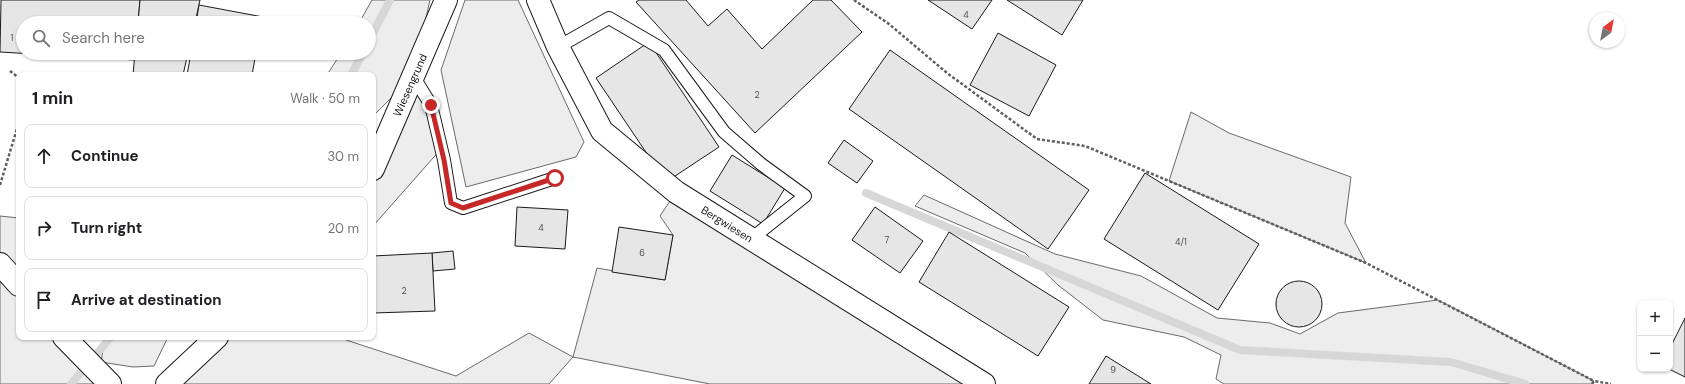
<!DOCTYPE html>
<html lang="en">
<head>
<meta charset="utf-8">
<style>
  body { margin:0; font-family:"DM Sans",sans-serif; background:#f6f6f6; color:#202124 }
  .controls { position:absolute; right:12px; bottom:12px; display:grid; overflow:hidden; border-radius:8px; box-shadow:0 1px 3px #0004 }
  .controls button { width:36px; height:36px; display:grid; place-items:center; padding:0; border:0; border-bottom:1px solid #e0e0e0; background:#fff; color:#202124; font:20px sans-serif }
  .compass { position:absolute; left:1589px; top:12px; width:36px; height:36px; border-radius:50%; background:#fff; box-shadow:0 1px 3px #0004; rotate:32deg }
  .stop { position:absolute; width:12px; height:12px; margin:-9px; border:3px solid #c62828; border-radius:50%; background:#fff }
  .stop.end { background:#c62828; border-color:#fff; box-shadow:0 1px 4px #0008 }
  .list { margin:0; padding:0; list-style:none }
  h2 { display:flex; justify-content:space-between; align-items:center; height:52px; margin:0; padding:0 16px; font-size:17px }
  h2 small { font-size:13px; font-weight:400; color:#757577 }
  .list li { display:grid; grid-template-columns:26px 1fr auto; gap:12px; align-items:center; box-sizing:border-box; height:64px; margin:0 8px 8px; padding:0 8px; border:1px solid #e0e0e0; border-radius:8px }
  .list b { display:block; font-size:15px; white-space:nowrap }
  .list em { font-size:13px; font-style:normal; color:#757577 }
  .icon { flex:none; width:22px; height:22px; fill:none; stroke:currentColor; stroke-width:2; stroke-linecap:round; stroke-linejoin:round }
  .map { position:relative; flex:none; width:1685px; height:384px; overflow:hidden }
  .search { position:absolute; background:#fff; box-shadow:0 1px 3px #0004; left:16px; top:16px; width:360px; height:44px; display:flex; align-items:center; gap:10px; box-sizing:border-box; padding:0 14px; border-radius:22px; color:#757577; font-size:15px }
  .panel { position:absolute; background:#fff; box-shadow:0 1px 3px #0004; left:16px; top:72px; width:360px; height:268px; border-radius:8px }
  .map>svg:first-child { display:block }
</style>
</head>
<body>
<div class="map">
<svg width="1685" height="384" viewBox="0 0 1685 384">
  <rect width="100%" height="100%" fill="#fff"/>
  <!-- built -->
  <g fill="#ededed" stroke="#6a6a6a">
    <path d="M372,0H430L413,76L431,105L441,149L373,226V169L412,77L373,116V75H327L341,53H369V23H359Z"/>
    <path d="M465,0H518L584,142L576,157L466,187L441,70Z"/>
    <path d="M1191,112L1229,133L1351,177L1345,223L1366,263L1169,181Z"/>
    <path d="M676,192L984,384H710L573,357L549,384H167L217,337H344L346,340L456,376L529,333L573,357L597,268L665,280L673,235L660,216Z"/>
    <path d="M924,195L1055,254L1141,276L1217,318L1270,323L1300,334L1338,313L1438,300L1594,381L1592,384H1224L1216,379L1221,355L1184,337L1103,320L1058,285L1025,253L915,206Z"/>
    <path d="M0,216L19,218V270L0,258Z"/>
    <path d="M0,264L19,285V337H64L110,384H0Z"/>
    <path d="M105,337H168L154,366L133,367L101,362Z"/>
  </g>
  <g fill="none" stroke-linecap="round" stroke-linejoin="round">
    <!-- stream -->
    <g stroke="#d7d7d7" stroke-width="8">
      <path d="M369,41L390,0"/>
      <path d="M351,75L363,53"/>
      <path d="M866,193L1240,350L1451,362L1525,384"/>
      <path d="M71,384L111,337"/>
    </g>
  </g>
  <!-- building -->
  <g fill="#e6e6e6" stroke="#1a1a1a">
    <path d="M1,0H140L138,23H23V53H135V60L0,52Z"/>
    <path d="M140,0H200L195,23H138Z"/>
    <path d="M639,0H686L708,26L727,9L762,49L813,0H831L862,32L755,133L636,2Z"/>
    <path d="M928,0H992L972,29Z"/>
    <path d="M1007,0H1083L1062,35Z"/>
    <path d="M199,5L263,17L262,23H196Z"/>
    <path d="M998,33L1056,65L1029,116L970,85Z"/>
    <path d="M649,42L719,147L666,182L596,78Z"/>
    <path d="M890,50L1089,190L1048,249L849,109Z"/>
    <path d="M135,53H188L183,75H133Z"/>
    <path d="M191,53H256L252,75H187Z"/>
    <path d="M844,140L873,161L857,183L828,163Z"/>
    <path d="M732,155L785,188L763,224L710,191Z"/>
    <path d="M1145,173L1259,244L1218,310L1104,239Z"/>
    <path d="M517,207L568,210L565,249L515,246Z"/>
    <path d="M875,207L923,241L900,273L852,240Z"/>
    <path d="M619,227L673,235L665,280L612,272Z"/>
    <path d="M949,232L1069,307L1038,356L919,282Z"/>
    <path d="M453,251L455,269L433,271L432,253Z"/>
    <path d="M432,253L435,311L373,313V256Z"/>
    <circle cx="1299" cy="304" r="23"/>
    <path d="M1685,318V377L1669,369L1670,348Z"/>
    <path d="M1106,356L1151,384H1089Z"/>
  </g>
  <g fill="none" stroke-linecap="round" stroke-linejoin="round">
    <!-- service casing -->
    <g stroke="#1a1a1a" stroke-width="14">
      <g id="service">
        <path d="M558,47L609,18L664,50L724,132L761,164L805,196L751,239"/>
        <path d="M413,76L431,105L444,160L451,203L463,208L555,178"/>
      </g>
    </g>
    <!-- minor casing -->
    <g stroke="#1a1a1a" stroke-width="24">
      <g id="minor">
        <path d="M538,0L558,47L602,131L676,192L984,384"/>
        <path d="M0,264L19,285"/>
        <path d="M64,337L110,384"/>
      </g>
    </g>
    <!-- tertiary casing -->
    <g stroke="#1a1a1a" stroke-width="24">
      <g id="tertiary">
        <path d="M373,169L446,0"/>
        <path d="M167,384L217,337"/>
      </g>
    </g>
    <!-- path -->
    <g stroke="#5f5f5f" stroke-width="2.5" stroke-dasharray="3 2" stroke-linecap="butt">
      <path d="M854,0L889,24L947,73L1037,139L1085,146L1366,263L1594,381"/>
      <path d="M10,71L19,78"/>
      <path d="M0,185L19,122"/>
      <path d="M1592,384L1594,381L1611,384"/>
    </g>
    <!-- service -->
    <use href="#service" stroke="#fff" stroke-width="12"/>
    <!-- minor -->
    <use href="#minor" stroke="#fff" stroke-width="22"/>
    <!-- tertiary -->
    <use href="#tertiary" stroke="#fff" stroke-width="22"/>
  </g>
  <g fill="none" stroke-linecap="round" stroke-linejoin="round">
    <!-- route -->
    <path stroke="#c62828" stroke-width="5" d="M431,105L444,160L451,203L463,208L555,178"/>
  </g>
  <g text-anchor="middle" stroke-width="3" stroke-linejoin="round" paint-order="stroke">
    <!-- number labels -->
    <g font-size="9" fill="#4d4d4d">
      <text x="966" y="18">4</text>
      <text x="12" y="41">1</text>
      <text x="757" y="98">2</text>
      <text x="541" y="231">4</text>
      <text x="887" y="243">7</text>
      <text x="1181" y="245">4/1</text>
      <text x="642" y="256">6</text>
      <text x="404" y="294">2</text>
      <text x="1113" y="373">9</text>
    </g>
    <!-- street labels -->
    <g font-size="11" fill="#1a1a1a" stroke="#fff">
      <text transform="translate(410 85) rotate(-66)" y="4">Wiesengrund</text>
      <text transform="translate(727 224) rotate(32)" y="4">Bergwiesen</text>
    </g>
  </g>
</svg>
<div class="controls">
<button>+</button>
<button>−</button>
</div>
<svg class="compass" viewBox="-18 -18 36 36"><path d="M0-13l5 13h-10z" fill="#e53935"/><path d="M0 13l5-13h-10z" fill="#757577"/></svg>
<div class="stop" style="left:555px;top:178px"></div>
<div class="stop end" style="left:431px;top:105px"></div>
<div class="search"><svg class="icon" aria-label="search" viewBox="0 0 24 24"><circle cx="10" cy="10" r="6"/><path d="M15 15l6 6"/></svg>Search here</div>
<section class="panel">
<h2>1 min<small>Walk · 50 m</small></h2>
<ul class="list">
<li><svg class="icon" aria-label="ahead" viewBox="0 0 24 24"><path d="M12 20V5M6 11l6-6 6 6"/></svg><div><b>Continue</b></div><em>30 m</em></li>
<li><svg class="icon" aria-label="right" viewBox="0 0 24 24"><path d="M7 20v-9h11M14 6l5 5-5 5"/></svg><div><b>Turn right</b></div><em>20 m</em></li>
<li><svg class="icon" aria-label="arrive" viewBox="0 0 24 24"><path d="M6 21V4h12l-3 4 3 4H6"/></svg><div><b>Arrive at destination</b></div></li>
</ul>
</section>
</div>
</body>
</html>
